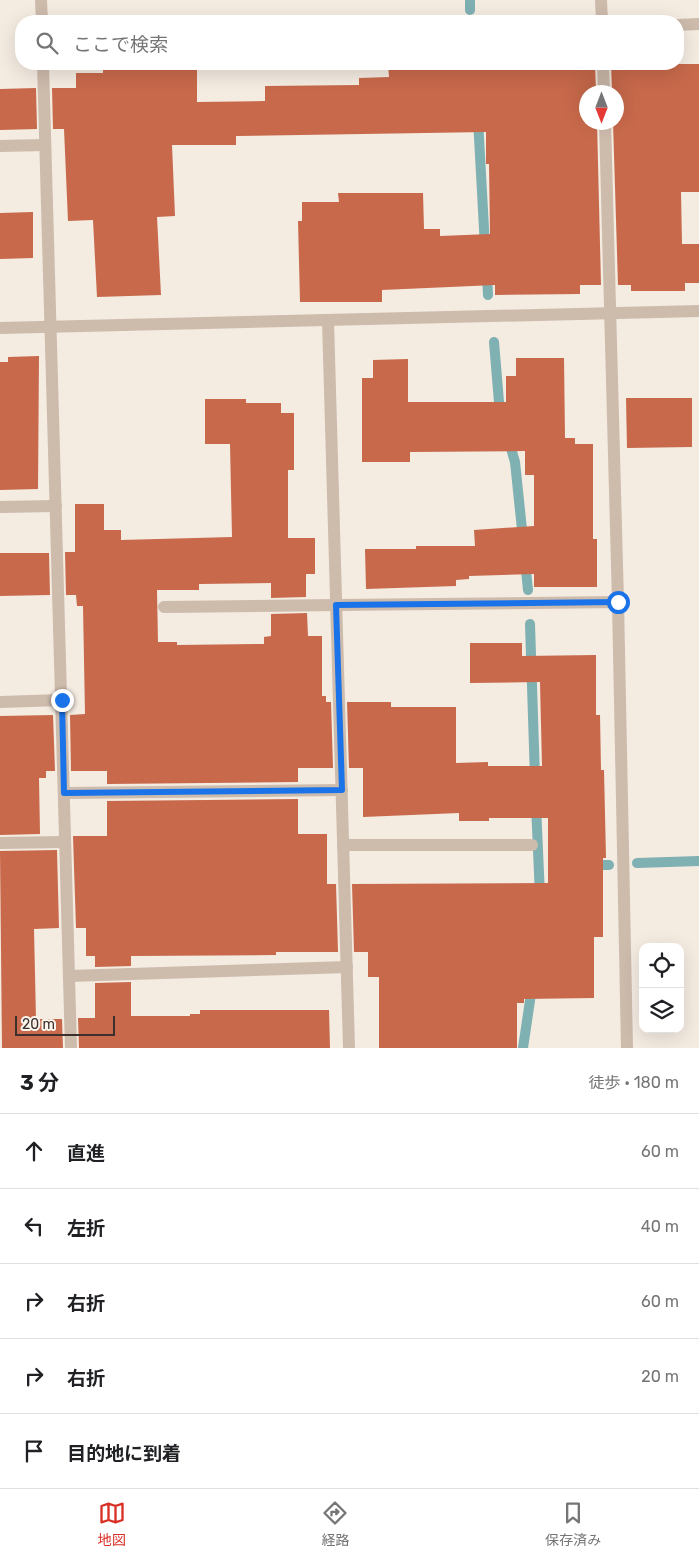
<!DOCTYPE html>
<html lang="ja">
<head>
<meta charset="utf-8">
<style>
  body { margin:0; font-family:Rubik,"Noto Sans JP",sans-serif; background:#f2f2f2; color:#202124 }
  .controls { position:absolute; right:15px; bottom:15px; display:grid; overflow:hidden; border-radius:10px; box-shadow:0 5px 20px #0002 }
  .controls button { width:45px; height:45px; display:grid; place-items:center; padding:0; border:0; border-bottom:1px solid #e0e0e0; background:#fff; color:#202124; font:25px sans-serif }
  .compass { position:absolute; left:579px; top:85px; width:45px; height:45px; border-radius:50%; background:#fff; box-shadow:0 5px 20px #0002; rotate:180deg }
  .scale { position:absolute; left:15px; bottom:12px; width:100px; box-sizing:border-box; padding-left:5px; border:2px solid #3b302b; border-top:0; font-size:14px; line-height:18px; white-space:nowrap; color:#3b302b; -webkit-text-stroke:4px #fbf5ee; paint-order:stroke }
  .stop { position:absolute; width:15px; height:15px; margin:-11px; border:4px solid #1a73e8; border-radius:50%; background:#fff }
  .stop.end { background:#1a73e8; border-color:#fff; box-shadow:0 1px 5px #0008 }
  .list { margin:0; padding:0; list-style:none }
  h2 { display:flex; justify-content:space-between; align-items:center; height:65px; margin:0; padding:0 20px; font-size:21px }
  h2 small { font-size:16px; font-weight:400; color:#757577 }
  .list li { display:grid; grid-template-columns:32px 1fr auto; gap:15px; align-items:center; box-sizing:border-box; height:75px; padding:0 20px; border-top:1px solid #e0e0e0 }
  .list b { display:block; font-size:19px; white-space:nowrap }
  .list em { font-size:16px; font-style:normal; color:#757577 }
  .icon { flex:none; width:28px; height:28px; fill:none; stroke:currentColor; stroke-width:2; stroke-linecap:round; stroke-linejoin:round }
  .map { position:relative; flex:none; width:699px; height:1048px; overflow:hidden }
  .search { position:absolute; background:#fff; box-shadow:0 5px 20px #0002; left:15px; right:15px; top:15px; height:55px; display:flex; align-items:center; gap:12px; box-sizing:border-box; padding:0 18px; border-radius:20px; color:#757577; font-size:19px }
  .sheet { height:440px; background:#fff }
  nav { display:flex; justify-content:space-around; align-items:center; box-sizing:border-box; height:70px; border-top:1px solid #e0e0e0; background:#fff; font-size:14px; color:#757577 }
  nav a { display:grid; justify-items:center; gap:2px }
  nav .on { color:#d93025 }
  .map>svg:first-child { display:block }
</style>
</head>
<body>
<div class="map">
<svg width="699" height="1048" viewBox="0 0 699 1048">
  <rect width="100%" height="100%" fill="#f4ebe1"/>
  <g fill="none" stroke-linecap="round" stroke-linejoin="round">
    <!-- stream -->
    <g stroke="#7fb0b2" stroke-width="10">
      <path d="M470,0V10"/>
      <path d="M478,119L485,247"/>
      <path d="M487,274L488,295"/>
      <path d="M494,342L500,414"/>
      <path d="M508,438L515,462L523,539"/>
      <path d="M525,561L528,590"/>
      <path d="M530,624L535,778"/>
      <path d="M536,805L540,896"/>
      <path d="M637,863L699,861"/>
      <path d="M590,865H609"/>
      <path d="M523,1048L532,987"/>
    </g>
  </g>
  <!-- building -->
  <g fill="#c8694b">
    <path d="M103,64H197V102L265,101V86L359,85V78L389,77L388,64H466V66L595,64L596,92H586V122H597L601,285H580V294L495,295V285L382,290V302H300L298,221H302V202H339L338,193H423L424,229H440V236L490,234L489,164H486V132L236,136V145H172L175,216L157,217L161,295L97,297L93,220L68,221L64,129H53L52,88H76V73H103Z"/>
    <path d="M611,64H699V192H681L682,244H699V283H685V291H631V285H618L613,122H616V92H612Z"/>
    <path d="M36,88L37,129L0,130V89Z"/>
    <path d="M33,212V258L0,259V213Z"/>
    <path d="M39,356L38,489L0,490V362H8V357Z"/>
    <path d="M516,358H564L565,438H575V444H593V539H597V587H534V574L469,576V579L456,580V586L366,589L365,549H416V546H475L474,530L534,526V475H525V451L410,452V462H362V378H373V360L408,359V402H506V376H516Z"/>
    <path d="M626,398H692V447L627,448Z"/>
    <path d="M205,399H246V403H281V413H294V470H288V538H315V574H306V597L271,598V583L199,584V590H157L158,642H177V645L264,644V637L271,636V614L307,613L308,636H322V696H326V702H331L333,768H298V782L107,784V771H71L70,715L85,714L83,606H77L76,595H66L65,552H75V504H104V530H121V540L232,537L230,444H205Z"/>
    <path d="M0,553H49L50,595L0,596Z"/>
    <path d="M470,643H522V656L596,655V715H600L601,770H604L606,858H603V937H594V998L524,999V1003H517V1048H379V977H368V952H354L352,884L548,883V818H489V821H459V813L363,817V768H349L347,702H391V707H456V763L488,762V766H542L540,682L470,683Z"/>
    <path d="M53,715L55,771H46V778H39L40,834L0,835V716Z"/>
    <path d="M298,799V834H327V884H336L338,952H276V955L131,956V966L95,967V956H86V928H76L73,836H107V801Z"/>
    <path d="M57,850L59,928L34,929L36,1019H62L63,1048H2L0,851Z"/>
    <path d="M131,982V1016H190V1014H200V1010H329L330,1048H79L78,1018H95V983Z"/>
  </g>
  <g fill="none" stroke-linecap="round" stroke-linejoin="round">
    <!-- service -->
    <g stroke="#cdbbac" stroke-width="12">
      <path d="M164,607L336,605"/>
      <path d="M343,845H532"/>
    </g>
    <!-- minor -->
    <g stroke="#cdbbac" stroke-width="12">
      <path d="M41,0L42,21"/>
      <path d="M601,0L602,21"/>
      <path d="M678,25L699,24"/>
      <path d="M43,64L71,1048"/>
      <path d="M603,64L604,92"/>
      <path d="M605,122L618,602L627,1048"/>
      <path d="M0,146L45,145"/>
      <path d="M328,321L349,1048"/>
      <path d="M0,507L56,506"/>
      <path d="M336,605L618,602"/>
      <path d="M0,702L62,700"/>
      <path d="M64,793L342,790"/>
      <path d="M0,843L65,842"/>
      <path d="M69,976L347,967"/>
    </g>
    <!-- tertiary -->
    <path stroke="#cdbbac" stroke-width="12" d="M0,328L699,311"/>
  </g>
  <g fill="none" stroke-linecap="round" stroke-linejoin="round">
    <!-- route -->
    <path stroke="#1a73e8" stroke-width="6" d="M62,700L64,793L342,790L336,605L618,602"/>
  </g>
</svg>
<div class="controls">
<button><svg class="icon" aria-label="locate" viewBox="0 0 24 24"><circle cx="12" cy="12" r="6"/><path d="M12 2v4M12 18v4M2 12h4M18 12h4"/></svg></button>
<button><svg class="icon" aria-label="layers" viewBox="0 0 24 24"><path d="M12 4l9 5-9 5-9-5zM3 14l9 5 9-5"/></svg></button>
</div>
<svg class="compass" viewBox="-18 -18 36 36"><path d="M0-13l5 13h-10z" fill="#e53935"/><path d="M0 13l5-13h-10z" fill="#757577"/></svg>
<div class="scale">20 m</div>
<div class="stop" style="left:618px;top:602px"></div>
<div class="stop end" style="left:62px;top:700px"></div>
<div class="search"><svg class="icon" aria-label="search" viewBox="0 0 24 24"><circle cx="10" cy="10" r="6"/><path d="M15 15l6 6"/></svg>ここで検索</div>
</div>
<section class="sheet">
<h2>3 分<small>徒歩 · 180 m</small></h2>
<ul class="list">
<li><svg class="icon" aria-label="ahead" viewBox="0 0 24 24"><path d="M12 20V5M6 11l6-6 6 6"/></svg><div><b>直進</b></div><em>60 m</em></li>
<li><svg class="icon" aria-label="left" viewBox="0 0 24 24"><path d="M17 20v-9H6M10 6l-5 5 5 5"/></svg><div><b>左折</b></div><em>40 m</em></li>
<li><svg class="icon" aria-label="right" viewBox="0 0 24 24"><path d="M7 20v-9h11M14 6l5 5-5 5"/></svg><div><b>右折</b></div><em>60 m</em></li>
<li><svg class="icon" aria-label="right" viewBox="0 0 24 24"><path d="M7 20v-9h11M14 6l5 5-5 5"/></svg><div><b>右折</b></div><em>20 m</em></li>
<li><svg class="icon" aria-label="arrive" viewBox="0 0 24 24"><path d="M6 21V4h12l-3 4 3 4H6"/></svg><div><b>目的地に到着</b></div></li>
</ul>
</section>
<nav>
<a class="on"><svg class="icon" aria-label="map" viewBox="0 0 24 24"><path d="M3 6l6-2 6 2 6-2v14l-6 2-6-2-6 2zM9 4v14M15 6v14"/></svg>地図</a>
<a><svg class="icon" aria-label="directions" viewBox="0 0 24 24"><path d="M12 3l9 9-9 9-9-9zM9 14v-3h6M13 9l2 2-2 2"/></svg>経路</a>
<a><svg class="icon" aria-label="saved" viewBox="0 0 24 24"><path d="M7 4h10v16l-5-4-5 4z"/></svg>保存済み</a>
</nav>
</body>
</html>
